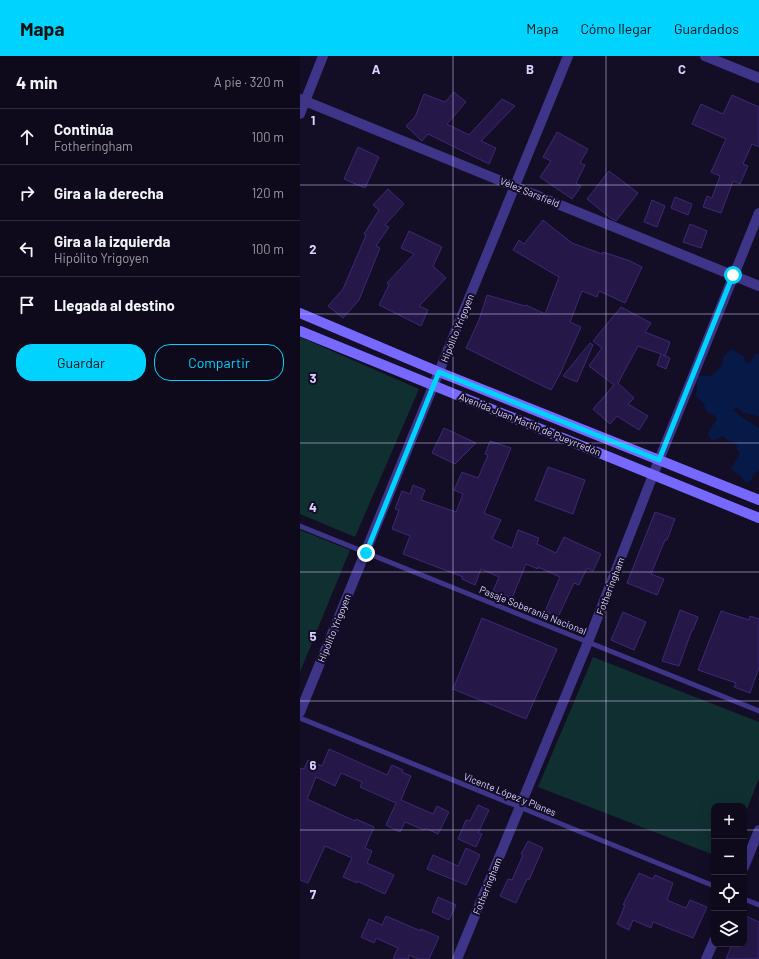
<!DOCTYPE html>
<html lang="es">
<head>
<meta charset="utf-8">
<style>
  body { margin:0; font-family:Barlow,sans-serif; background:#171325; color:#f1f3f6 }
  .controls { position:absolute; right:12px; bottom:12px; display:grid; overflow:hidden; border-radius:8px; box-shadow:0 4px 16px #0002 }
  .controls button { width:36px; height:36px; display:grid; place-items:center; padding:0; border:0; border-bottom:1px solid #2e2b3b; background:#0e0a1c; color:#f1f3f6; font:20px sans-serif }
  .stop { position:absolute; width:12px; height:12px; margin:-9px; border:3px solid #00d3fd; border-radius:50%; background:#fff }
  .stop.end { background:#00d3fd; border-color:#fff; box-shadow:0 1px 4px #0008 }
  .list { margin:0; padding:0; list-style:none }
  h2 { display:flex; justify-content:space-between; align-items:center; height:52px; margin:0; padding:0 16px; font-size:17px }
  h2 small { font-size:13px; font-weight:400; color:#9b9aa3 }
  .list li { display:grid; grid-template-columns:26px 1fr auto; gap:12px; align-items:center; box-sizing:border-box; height:56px; padding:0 16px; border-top:1px solid #2e2b3b }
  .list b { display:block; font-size:15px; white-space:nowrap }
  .list p { margin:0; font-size:13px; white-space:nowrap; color:#9b9aa3 }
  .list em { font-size:13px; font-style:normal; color:#9b9aa3 }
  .actions { display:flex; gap:8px; padding:12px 16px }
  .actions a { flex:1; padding:9px 0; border:1px solid #00d3fd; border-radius:16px; text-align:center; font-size:14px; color:#00d3fd }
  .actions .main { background:#00d3fd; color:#111 }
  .icon { flex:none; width:22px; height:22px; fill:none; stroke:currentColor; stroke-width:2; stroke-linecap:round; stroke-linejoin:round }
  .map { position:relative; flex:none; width:459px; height:903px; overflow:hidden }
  header { display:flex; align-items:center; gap:24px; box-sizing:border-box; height:56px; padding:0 20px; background:#00d3fd; color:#111 }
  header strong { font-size:19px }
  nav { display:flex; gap:22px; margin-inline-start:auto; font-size:14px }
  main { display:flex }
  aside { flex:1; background:#0e0a1c }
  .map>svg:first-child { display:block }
</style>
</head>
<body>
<header>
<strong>Mapa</strong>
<nav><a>Mapa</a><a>Cómo llegar</a><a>Guardados</a></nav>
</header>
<main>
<aside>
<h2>4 min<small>A pie · 320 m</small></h2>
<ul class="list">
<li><svg class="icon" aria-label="ahead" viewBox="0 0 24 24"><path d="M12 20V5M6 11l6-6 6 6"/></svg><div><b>Continúa</b><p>Fotheringham</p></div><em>100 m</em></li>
<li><svg class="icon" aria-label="right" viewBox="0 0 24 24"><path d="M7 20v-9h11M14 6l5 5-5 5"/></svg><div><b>Gira a la derecha</b></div><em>120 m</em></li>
<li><svg class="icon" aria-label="left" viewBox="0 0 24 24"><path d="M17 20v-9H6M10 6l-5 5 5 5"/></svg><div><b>Gira a la izquierda</b><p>Hipólito Yrigoyen</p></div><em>100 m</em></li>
<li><svg class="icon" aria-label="arrive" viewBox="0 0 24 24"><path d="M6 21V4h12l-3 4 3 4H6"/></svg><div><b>Llegada al destino</b></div></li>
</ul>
<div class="actions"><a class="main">Guardar</a><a>Compartir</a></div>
</aside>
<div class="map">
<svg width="459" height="903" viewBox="0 0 459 903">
  <rect width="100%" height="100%" fill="#130d26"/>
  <!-- green -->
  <g fill="#102f30">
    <path d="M0,281L119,333L55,481L0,458Z"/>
    <path d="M0,474L50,494L0,616Z"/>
    <path d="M293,601L459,666V722L444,761V750H414V799L238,731Z"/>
  </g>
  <!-- water -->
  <path fill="#071946" d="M431,293L444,300L445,306L450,307L455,298L459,297V360L444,357L436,351L433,355L459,372V415L456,416L450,426L446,427L440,419L431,413L440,397L437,393L436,388L426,383L423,380L413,385L409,381L408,376L417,363L414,359L408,357L405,353L404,348L396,340L397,333L396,323L399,319L409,320L414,318L421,310L424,300Z"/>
  <!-- building -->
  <g fill="#251848" stroke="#3d2976">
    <path d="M154,36L166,46L147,68L169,79L202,43L215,50L181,85L196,92L189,108L128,78L122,85L106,70L115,61L124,38L145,46Z"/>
    <path d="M432,39L459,51V91L452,88L443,108L448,110L440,128L433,125L421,157L403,151L407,140L412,142L420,120L411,116L426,83L392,68L401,48L423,58Z"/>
    <path d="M257,76L288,93L280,107L285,109L276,127L281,130L272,143L240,121L251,105L243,101Z"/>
    <path d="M58,91L79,101L65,132L44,123Z"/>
    <path d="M309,115L338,137L316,165L312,163L287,143Z"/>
    <path d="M88,133L104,148L85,169L89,171L76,190L80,192L59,244L43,262L28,250L43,233L66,179L64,178L79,154L73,149Z"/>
    <path d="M375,141L392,148L388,159L371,152Z"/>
    <path d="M352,144L365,150L357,171L344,166Z"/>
    <path d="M243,164L272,187L302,198L303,196L330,205L342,211L325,247L299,235L297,241L282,235L270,266L281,271L260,318L251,334L166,292L179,264L187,239L225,250L226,249L245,258L259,221L213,194L219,184L224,188Z"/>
    <path d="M390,168L407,175L401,192L383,186Z"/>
    <path d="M109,175L142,191L133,210L146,222L119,250L128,254L121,270L79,249L89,229L87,227L114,198L101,192Z"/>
    <path d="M321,251L351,267L345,276L370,286L365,300L363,299L370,302L366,313L357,309L361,298L338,290L318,327L334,342L328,348L348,360L339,374L317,360L310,368L293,353L314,329L289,310L302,292L293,285Z"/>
    <path d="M290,287L293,289L277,326L263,320Z"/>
    <path d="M144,372L176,387L155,408L132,397Z"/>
    <path d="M190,385L211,392L184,457L201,464L192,483L212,492L218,474L239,482L237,488L256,497L264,481L301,498L293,515L287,512L279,529L274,527L258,561L245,555L260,521L238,511V513L226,508L212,542L193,535L199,521L181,513L175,529L162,523L163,521L103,498L110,480L92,473L99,454L95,453L102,435L110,438L113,429L125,434L121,444L156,456L163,438L154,434L162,416L178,422L188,399L185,398Z"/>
    <path d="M248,411L285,424L273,458L235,444Z"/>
    <path d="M355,456L375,463L367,484H365L351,518L364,523L357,539L327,527Z"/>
    <path d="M380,554L398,561L393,574H392L379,610L362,605Z"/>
    <path d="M421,555L449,564L450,560L459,563V611L450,637L434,631L436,627L398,614Z"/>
    <path d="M323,556L346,566L334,594L311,584Z"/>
    <path d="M182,562L257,593L226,663L153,633Z"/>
    <path d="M29,693L87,719L92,709L103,714L102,716L111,720L101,744L133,758L137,750L149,756L138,778L125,772L124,774L105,766L100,776L86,769L96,747L60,731L62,726L41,717L35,730L16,721L7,743L55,765L56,763L74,771L65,792L72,795L67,807L94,819L85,838L57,825V827L43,821L52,802L25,790L8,827L0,824V712L4,713L8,704L22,710Z"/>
    <path d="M178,749L189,754L178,777L182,778L176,791L158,783L166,764L170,765Z"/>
    <path d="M228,785L243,792L229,824L227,823L216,847L200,840L208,823L212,824L223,799L221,798Z"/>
    <path d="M166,792L180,799L166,829L127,813L133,799L158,810Z"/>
    <path d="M339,817L353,823L355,819L373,827L367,844L386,852L390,844L407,851L393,882L353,866L351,872L333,864L329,874L317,868L325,849H323Z"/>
    <path d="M138,841L156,849L149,864L132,856Z"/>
    <path d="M444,859L459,866V903H426L432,888H444Z"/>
    <path d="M86,860L121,875V873L139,881L129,903H118L109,899L108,903H93L98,892L76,882L74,887L61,881L69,863L82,869Z"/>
  </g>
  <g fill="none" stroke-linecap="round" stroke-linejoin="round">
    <!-- service -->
    <g stroke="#3e3588" stroke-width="5">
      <path d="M0,470L459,655"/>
      <path d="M0,662L414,830"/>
      <path d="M444,843L459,849"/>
    </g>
    <!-- minor -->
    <g stroke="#3e3588" stroke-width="10">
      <path d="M405,0L459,22"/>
      <path d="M0,43L459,230"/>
      <path d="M0,58L23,0"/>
      <path d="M0,656L268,0"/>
      <path d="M444,811L459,774"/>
      <path d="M157,903L288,586L353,419L459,157"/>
      <path d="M406,903L414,885"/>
    </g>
    <!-- secondary -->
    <g stroke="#7769ff" stroke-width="10">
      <path d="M0,257L139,316L459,444"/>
      <path d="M0,275L459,462"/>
    </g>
  </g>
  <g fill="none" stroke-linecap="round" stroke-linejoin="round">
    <!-- route -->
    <path stroke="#00d3fd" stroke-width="5" d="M66,497L139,316L359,404L433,219"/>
  </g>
  <!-- grid -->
  <path fill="none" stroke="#dad2ff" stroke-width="1" stroke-opacity="0.55" d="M153,0V903M306,0V903M0,129H459M0,258H459M0,387H459M0,516H459M0,645H459M0,774H414M444,774H459"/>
  <g text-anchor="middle" stroke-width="4" stroke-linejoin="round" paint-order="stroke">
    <!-- street labels -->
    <g font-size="10" fill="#dad2ff" stroke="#130d26">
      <text transform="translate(230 136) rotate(22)" y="4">Vélez Sarsfield</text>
      <text transform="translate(157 272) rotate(-68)" y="4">Hipólito Yrigoyen</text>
      <text transform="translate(230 368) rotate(22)" y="4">Avenida Juan Martin de Pueyrredón</text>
      <text transform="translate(310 530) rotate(-69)" y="4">Fotheringham</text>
      <text transform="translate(233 554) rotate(22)" y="4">Pasaje Soberania Nacional</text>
      <text transform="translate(34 572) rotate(-68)" y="4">Hipólito Yrigoyen</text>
      <text transform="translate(210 738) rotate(22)" y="4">Vicente López y Planes</text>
      <text transform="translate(187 830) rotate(-68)" y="4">Fotheringham</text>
    </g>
  </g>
  <g font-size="13" text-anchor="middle" font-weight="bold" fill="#dad2ff" stroke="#130d26" stroke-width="4" stroke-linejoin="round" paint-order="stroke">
    <text x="76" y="18">A</text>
    <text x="230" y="18">B</text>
    <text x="382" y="18">C</text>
    <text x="13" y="69">1</text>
    <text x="13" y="198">2</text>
    <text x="13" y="327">3</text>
    <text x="13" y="456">4</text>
    <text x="13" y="585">5</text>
    <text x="13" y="714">6</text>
    <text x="13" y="843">7</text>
  </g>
</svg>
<div class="controls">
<button>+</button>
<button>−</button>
<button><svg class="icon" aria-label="locate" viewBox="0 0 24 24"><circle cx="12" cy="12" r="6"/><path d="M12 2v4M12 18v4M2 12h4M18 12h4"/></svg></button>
<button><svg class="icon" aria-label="layers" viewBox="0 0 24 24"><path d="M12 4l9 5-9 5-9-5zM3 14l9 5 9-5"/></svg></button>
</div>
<div class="stop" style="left:433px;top:219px"></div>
<div class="stop end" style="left:66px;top:497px"></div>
</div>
</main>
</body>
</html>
